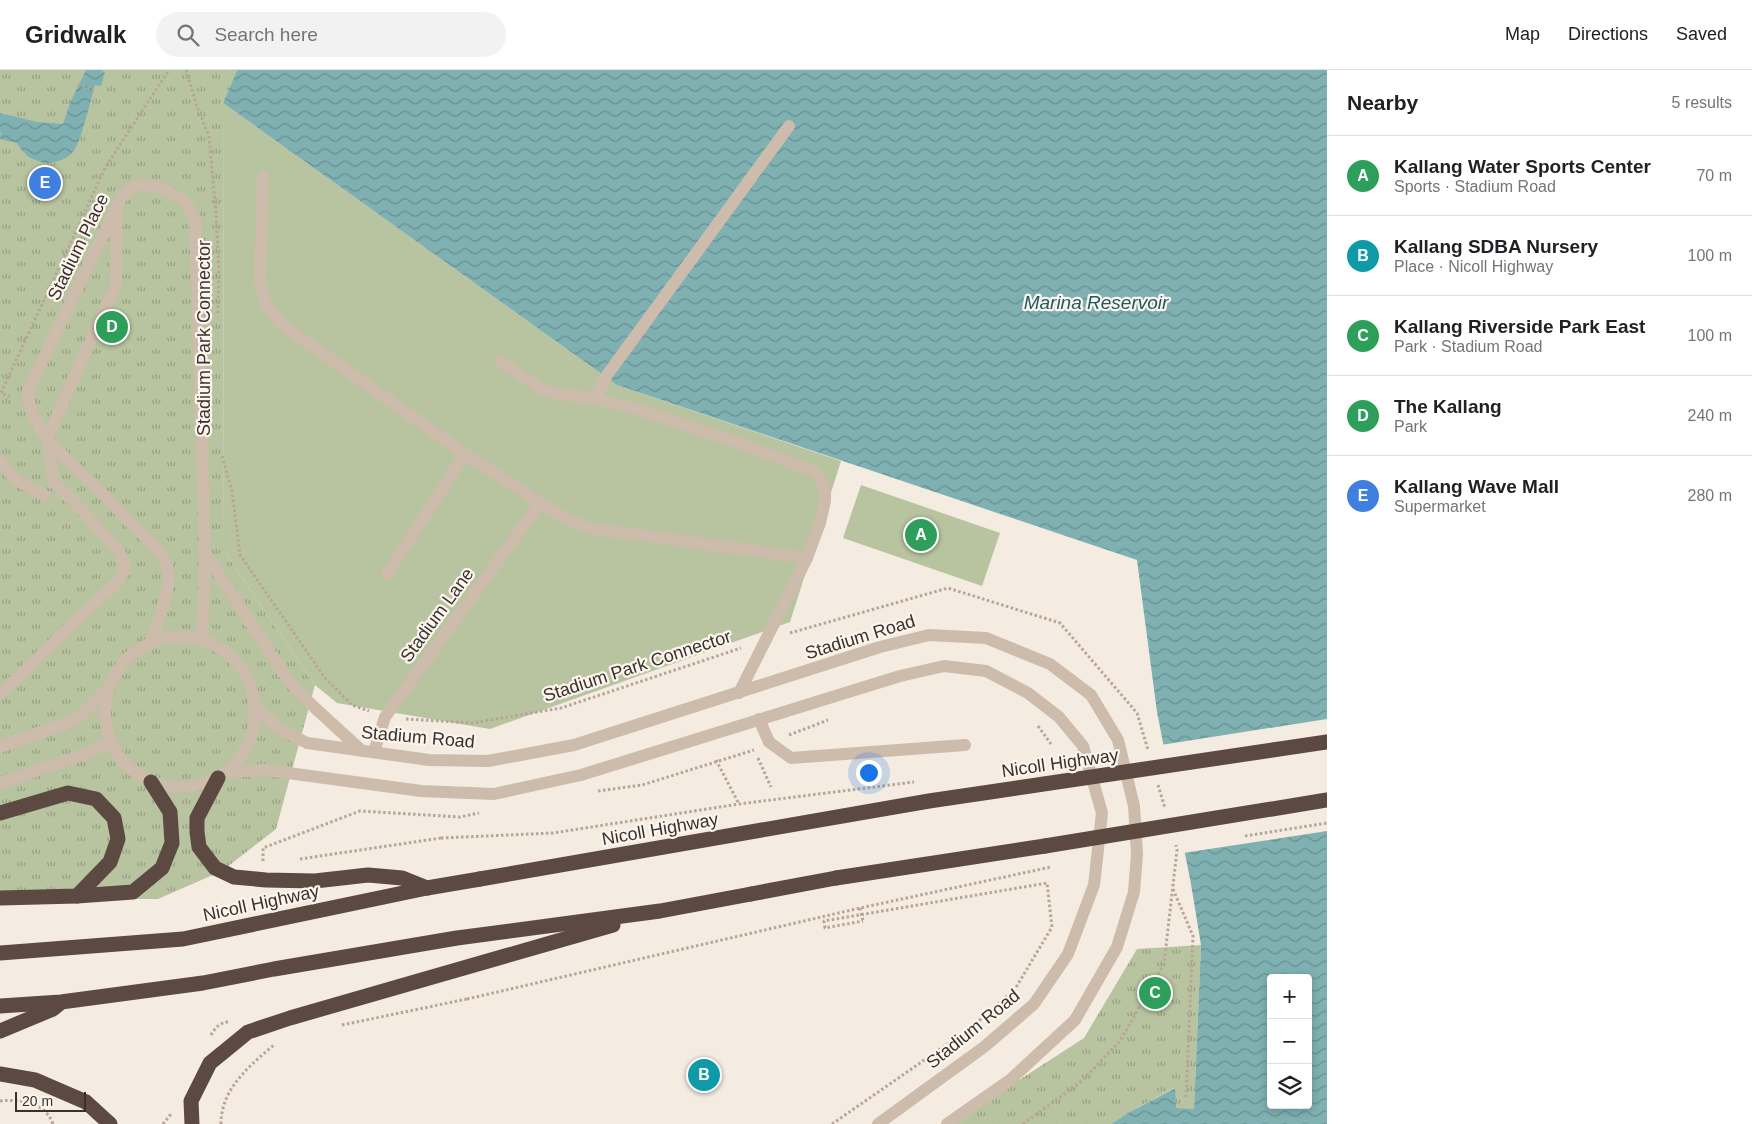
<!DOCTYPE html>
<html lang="en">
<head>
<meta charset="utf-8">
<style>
  body { margin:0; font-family:Arial,sans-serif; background:#f2f2f2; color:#202124 }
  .controls { position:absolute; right:15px; bottom:15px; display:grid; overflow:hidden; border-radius:5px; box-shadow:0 2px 8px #0003 }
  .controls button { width:45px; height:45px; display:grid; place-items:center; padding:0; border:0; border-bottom:1px solid #e0e0e0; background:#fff; color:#202124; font:25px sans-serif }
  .scale { position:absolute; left:15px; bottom:12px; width:71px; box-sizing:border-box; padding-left:5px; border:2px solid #3b302b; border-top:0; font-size:14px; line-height:18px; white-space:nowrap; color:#3b302b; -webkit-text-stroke:4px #fbf5ee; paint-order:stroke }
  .you { position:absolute; left:868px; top:702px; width:18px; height:18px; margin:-12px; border:4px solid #fff; border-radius:50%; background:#1a73e8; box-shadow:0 0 0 8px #1a73e833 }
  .badge { display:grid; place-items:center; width:32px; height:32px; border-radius:50%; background:#1a73e8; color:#fff; font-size:16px; font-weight:700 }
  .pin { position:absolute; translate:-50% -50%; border:2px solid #fff; box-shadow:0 1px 5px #0006 }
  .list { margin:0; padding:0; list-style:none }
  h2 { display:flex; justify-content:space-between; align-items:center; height:65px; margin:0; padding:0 20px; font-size:21px }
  h2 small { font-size:16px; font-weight:400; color:#757577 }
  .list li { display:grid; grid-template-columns:32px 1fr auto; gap:15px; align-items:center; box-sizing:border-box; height:80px; padding:0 20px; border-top:1px solid #e0e0e0 }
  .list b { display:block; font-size:19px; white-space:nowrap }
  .list p { margin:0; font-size:16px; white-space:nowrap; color:#757577 }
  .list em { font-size:16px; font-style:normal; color:#757577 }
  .icon { flex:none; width:28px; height:28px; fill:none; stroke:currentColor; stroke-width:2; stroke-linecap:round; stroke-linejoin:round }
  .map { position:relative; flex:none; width:1327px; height:1054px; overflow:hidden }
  header { display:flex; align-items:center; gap:30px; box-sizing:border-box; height:70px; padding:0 25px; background:#fff; border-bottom:1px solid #e0e0e0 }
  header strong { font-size:24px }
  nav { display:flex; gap:28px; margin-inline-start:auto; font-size:18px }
  .search { width:350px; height:45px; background:#f2f2f2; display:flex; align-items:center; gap:12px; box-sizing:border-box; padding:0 18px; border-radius:28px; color:#757577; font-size:19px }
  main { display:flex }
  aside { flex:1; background:#fff }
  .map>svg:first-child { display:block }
</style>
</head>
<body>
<header>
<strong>Gridwalk</strong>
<div class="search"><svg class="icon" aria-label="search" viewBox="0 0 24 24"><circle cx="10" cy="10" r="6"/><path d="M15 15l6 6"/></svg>Search here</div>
<nav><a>Map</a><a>Directions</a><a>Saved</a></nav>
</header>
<main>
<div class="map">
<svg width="1327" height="1054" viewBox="0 0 1327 1054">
  <defs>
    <pattern id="park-tufts" width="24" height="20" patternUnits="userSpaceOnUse" patternTransform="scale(1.25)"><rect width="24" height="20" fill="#b8c4a0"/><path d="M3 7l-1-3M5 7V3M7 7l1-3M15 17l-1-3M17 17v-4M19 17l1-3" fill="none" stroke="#97a083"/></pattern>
    <pattern id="water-waves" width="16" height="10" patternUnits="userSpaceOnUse" patternTransform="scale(1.25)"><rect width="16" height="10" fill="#7fb0b2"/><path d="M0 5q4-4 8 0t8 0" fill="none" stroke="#699091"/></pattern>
  </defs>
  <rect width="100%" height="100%" fill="#f4ebe1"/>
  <!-- grass -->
  <g fill="#b8c4a0">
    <path d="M223,33L617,315L841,391L790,552L490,659L337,633L315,615L224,481Z"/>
    <path d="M861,415L1000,463L982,516L843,468Z"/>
  </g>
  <!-- park -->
  <g fill="url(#park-tufts)">
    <path d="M0,0H237L223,33L224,481L315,615L276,759L222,801L158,829H0Z"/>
    <path d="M1201,875L1194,1040L1175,1038L1174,1018L1126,1044L1111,1054H951L1084,968L1137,879Z"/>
  </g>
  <!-- water -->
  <g fill="url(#water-waves)" fill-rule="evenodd">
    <path d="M86,0H100L105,2L101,16L95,15C91,29 81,72 73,82C66,90 51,95 41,92C29,88 23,84 17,73L0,69L1,63L0,62V43L37,52L63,54L70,33Z"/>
    <path d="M237,0H1327V1054H1111L1126,1044L1175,1018L1176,1038L1194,1039L1201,875L1191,814L1157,642L1137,490L617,315L223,33ZM1271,908H1308V1035H1271Z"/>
  </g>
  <!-- pier -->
  <path fill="#f4ebe1" d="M1327,649V761L1183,783L1161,675Z"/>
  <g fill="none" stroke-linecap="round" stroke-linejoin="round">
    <!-- path -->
    <g stroke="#b9a596" stroke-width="3" stroke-dasharray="2.5 2.5" stroke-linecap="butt">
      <path d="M186,0L196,34L209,66L216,143L219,201L218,243"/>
      <path d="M78,14L94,20"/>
      <path d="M10,327L1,323L106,96L169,0"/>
      <path d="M222,386L232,421L240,485L325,608L352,635L369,641"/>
      <path d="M790,563L948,518L1060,553L1137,643L1148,680"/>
      <path d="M406,649L472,653L561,638L741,578"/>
      <path d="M1038,656L1051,674"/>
      <path d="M789,665L828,650"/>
      <path d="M758,688L771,717"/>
      <path d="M716,690L739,734"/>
      <path d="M1158,715L1165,738"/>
      <path d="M598,721L642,715L754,680"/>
      <path d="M300,789L441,768"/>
      <path d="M263,791V778L360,741L460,747L479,743"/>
      <path d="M1173,819L1193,866L1186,1028"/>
      <path d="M342,955L467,929"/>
      <path d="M211,965C215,958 220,952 229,952"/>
      <path d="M0,1031C22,1029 44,1031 53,1054"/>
      <path d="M163,1054L171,1044"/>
      <path d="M221,1054C221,1019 249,996 274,975"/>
      <path d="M832,1054L972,957L1015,919L1052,857L1047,813L824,851L825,858L863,851"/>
      <path d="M1023,1054L1082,1011L1120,971L1164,894L1177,780L1176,775"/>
    </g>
    <!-- minor -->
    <g stroke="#cdbbac" stroke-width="12">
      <path d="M263,107L260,210L265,233L281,254L465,384L563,447L589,458L807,488"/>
      <path d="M500,291L544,321L595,329"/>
      <path d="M0,391L15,409L44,425"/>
      <path d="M205,483L280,598L294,617L314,637L362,681"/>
      <path d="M387,504L465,384"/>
      <circle cx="180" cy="642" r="75"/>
      <path d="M151,572C157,555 171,519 168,502C166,484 149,471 137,459C124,446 111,432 97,418C73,395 22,355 29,318L121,128C125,123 130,118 136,116C152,112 173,122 184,132C189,136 192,144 195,149L205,483L202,570"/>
      <path d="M739,623L807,488L820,453L825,431V417L815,402L745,375L637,339L595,329L607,305L789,56"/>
      <path d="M0,624L109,520L119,510L125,496L118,480L79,437L54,413L47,368L116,214L117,141"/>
      <path d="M255,637L278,658L307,673L429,690L488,691L574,675L880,577L929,565L986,568L1050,594L1091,625L1118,670L1134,736L1137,784L1134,822L1117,877L1075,950L1010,1010L947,1054"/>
      <path d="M759,649L769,672L791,688L965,675"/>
      <path d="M0,677L77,649L108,619"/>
      <path d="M374,682L385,647L540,433"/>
      <path d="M226,702L266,700L421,721L494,724L581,705L900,606L944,596L986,601L1028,623L1059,647L1083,676L1102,743L1094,815L1068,884L1034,934L984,977L878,1054"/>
      <path d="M0,713L79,686L110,673"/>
    </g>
    <!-- highway -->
    <g stroke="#5c4a42" stroke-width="15">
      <path d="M218,708L197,748V762L199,777L215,798L234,807L266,810L315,811L368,805L402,808L427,818"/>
      <path d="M0,743L68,723L96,729L114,748L118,769L110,792L77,826"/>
      <path d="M836,808L1045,776"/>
      <path d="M0,828L77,826L133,822L162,798L172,773L170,742L151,712"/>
      <path d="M0,883L183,869L427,818L480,809"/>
      <path d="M0,936L61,932L203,913L274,899L457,868L660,841L751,824"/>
      <path d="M0,961L53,939L58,935"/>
      <path d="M0,1004L35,1010L86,1032L110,1054"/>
      <path d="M192,1054L191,1031L210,993L248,962L290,948L613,855"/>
    </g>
    <!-- path-bridge -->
    <g stroke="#b9a596" stroke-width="3" stroke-dasharray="2.5 2.5" stroke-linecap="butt">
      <path d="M1245,766L1327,753"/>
      <path d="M441,768L553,763L739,734L914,712"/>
      <path d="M860,838L863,851"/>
      <path d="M467,929L860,838L1051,797"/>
    </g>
    <!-- highway-bridge -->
    <g stroke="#5c4a42" stroke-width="15">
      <path d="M1045,776L1327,730"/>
      <path d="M480,809L929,731L1327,672"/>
      <path d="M751,824L836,808"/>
    </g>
  </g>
  <g text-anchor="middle" stroke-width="4.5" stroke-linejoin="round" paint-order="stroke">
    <!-- street labels -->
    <g font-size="18" fill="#3b302b" stroke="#fbf5ee">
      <text transform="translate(78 177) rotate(-64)" y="6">Stadium Place</text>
      <text transform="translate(204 268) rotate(-90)" y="6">Stadium Park Connector</text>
      <text transform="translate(437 545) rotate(-54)" y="6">Stadium Lane</text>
      <text transform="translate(860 567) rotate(-17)" y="6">Stadium Road</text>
      <text transform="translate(637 596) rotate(-18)" y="6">Stadium Park Connector</text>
      <text transform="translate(418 667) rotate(5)" y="6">Stadium Road</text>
      <text transform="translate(1060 693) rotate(-8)" y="6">Nicoll Highway</text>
      <text transform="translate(660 759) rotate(-10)" y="6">Nicoll Highway</text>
      <text transform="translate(261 833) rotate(-12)" y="6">Nicoll Highway</text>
      <text transform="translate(973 959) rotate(-39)" y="6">Stadium Road</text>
    </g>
    <!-- water labels -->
    <g font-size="19" font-style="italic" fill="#1f5a5e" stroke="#fbf5ee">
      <text x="1096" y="239">Marina Reservoir</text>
    </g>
  </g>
</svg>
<div class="controls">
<button>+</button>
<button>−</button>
<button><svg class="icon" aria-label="layers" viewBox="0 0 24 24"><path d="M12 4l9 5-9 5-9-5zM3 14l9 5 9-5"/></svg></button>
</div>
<div class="scale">20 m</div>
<div class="you"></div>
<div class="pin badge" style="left:921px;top:465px;background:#2e9e5b">A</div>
<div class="pin badge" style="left:704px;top:1005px;background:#0f9aa8">B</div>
<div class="pin badge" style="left:1155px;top:923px;background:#2e9e5b">C</div>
<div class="pin badge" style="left:112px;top:257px;background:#2e9e5b">D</div>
<div class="pin badge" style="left:45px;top:113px;background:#3f7fe0">E</div>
</div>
<aside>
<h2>Nearby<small>5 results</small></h2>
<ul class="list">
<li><span class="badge" style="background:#2e9e5b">A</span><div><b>Kallang Water Sports Center</b><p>Sports · Stadium Road</p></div><em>70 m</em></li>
<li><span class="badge" style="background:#0f9aa8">B</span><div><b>Kallang SDBA Nursery</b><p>Place · Nicoll Highway</p></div><em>100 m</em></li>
<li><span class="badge" style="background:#2e9e5b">C</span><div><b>Kallang Riverside Park East</b><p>Park · Stadium Road</p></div><em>100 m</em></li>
<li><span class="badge" style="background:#2e9e5b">D</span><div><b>The Kallang</b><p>Park</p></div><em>240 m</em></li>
<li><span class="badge" style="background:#3f7fe0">E</span><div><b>Kallang Wave Mall</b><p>Supermarket</p></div><em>280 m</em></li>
</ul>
</aside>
</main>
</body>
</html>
